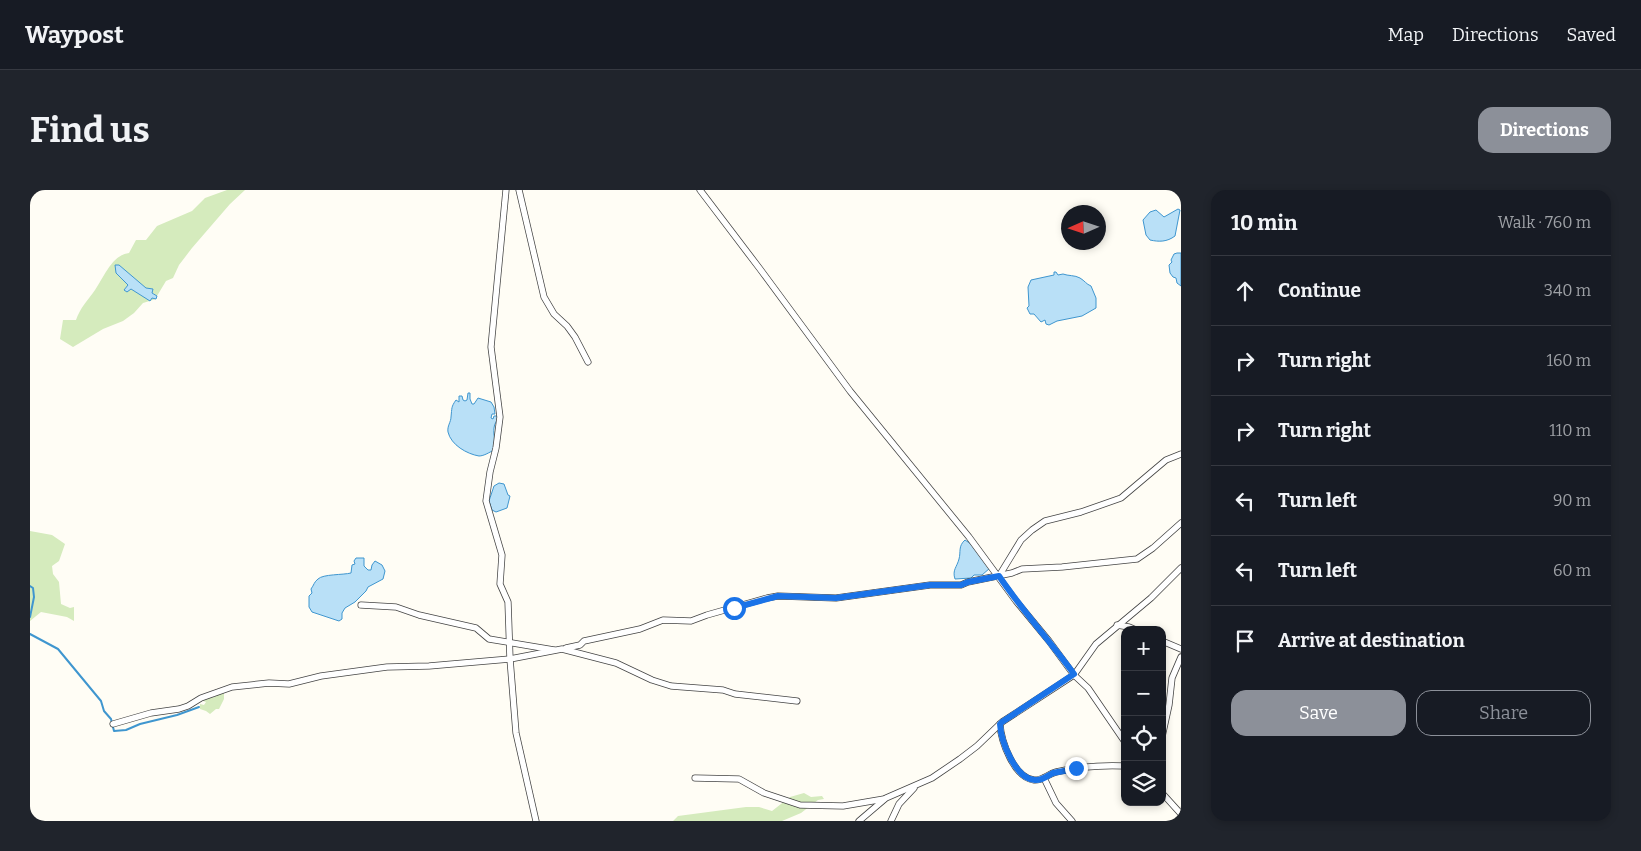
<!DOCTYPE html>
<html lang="en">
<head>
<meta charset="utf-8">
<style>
  body { margin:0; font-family:Bitter,serif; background:#20242c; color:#f1f3f6 }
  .controls { position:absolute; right:15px; bottom:15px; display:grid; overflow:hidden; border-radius:10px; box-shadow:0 2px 8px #0003 }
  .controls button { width:45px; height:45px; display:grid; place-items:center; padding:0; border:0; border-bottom:1px solid #363941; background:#171b24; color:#f1f3f6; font:25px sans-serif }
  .compass { position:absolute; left:1031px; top:15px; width:45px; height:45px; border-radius:50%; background:#171b24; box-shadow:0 2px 8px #0003; rotate:267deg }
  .stop { position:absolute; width:15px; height:15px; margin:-11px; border:4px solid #1a73e8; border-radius:50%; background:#fff }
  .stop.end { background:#1a73e8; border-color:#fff; box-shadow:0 1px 5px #0008 }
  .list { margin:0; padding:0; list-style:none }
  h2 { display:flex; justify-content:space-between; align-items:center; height:65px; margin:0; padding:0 20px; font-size:21px }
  h2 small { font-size:16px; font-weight:400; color:#9ea1a6 }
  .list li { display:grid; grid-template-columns:32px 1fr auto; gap:15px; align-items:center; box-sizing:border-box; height:70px; padding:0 20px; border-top:1px solid #363941 }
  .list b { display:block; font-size:19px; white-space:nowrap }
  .list em { font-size:16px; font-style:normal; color:#9ea1a6 }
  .actions { display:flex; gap:10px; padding:15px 20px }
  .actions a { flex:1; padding:11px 0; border:1px solid #8c9099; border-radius:15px; text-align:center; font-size:18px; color:#8c9099 }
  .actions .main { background:#8c9099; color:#fff }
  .icon { flex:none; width:28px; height:28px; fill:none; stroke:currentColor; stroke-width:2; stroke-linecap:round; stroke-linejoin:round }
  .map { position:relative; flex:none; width:1151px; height:631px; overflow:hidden; border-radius:15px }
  header { display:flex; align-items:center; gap:30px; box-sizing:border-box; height:70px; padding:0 25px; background:#171b24; border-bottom:1px solid #363941 }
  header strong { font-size:24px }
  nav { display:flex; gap:28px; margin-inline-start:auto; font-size:18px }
  .intro { display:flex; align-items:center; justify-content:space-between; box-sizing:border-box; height:120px; padding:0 30px }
  h1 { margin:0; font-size:35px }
  .button { padding:12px 22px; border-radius:15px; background:#8c9099; color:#fff; font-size:18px; font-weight:700 }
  main { display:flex; gap:30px; padding:0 30px }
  aside { flex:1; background:#171b24; border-radius:15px; box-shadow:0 2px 8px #0003 }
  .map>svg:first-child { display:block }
</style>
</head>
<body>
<header>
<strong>Waypost</strong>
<nav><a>Map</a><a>Directions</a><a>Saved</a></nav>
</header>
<div class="intro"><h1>Find us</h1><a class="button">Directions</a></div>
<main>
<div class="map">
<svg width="1151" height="631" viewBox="0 0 1151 631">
  <rect width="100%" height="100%" fill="#fffdf5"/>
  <!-- green -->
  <g fill="#d5ebbd">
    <path d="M197,0H215L200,14L162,58L149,75L143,88L136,91L127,106L106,91L89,75L86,83L98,95L94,100L101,99L120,110L122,108L126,109L113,113L104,123L93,131L73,139L43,157L30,149L33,130H46C50,118 58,110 65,100C74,87 82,65 99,63L106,50H116L127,36L162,21L175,8Z"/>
    <path d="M0,341L22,345L35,354L29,371L22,376L23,384L29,392L31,414L40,418L44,417V431L37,427L11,422L0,431Z"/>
    <path d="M194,503V509L189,519H186L180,524L176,521L170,519V514L174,515L176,512L173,511V509L185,507L186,504Z"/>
    <path d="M774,603L781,607L792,606L794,609L788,610L771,623L752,631H643L648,626L716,617H729L742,621L760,607Z"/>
  </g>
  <!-- water -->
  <g fill="#b9e0f7" stroke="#3f96cf">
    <path d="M1148,19L1150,20L1145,46C1137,52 1129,52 1120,50L1116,45L1113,30L1120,22L1126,20L1134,27Z"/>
    <path d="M1147,63H1151V96L1147,93L1146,88L1143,87L1140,83L1139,75L1142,72L1141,70L1144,64Z"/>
    <path d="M85,75H89L116,98L123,99L122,103L127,106L126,109L122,108L120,111L101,99L97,102L94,100L98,95L86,83Z"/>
    <path d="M1024,82H1026L1028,85L1033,84C1038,86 1045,85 1050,88C1055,91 1056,94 1061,96L1066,108V118L1052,126L1027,131L1019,135L1016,134L1015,130L1011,132L1004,124H1000L997,118L999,116L998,97L1001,90L1024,85Z"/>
    <path d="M438,203H440V209L442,214H444L448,208L461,212L464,217L465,224H462L461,228L463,229L464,226H468C468,231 464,233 464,238C463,245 466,250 464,260C460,262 454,266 449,266C437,264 421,255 418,242C417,236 421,232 421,227C422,218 421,217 426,210L429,212V206H432L433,210L435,211L437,210Z"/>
    <path d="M469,293L474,294L478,305L480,306L477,318L466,322L462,320L459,311L464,296Z"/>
    <path d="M935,350L941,354L960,378L952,385H944L941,388L925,389C922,380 927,377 929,369C931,362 928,356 935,350Z"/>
    <path d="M326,368H334V376L338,380H341L342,375L345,371L352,375L355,381L353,389L338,397L336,401L325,412L315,418L312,423V429L309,431L282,422L279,417V406L282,403L281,399C284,395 284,392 288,389C293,384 313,385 321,383L322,375L325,374L324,371Z"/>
  </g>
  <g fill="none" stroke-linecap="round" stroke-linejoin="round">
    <!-- stream -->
    <g stroke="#3f96cf" stroke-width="2">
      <path d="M0,396L3,398L4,407L0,427"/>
      <path d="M0,444L28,459L71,511L74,521L81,529L84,541L96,540L110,534L147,525L169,517"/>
    </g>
    <!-- minor casing -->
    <g stroke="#444" stroke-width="7">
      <g id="minor">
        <path d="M476,0L461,157L470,227L466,258L460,282L456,311L472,365L470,394L478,412L480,469L486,543L506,631"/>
        <path d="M489,0L514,107L524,124L537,136L545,147L558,172"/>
        <path d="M670,0L730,79L820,201L939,347L986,411L1019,451L1044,485L1058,498L1095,552"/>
        <path d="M969,386L991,350L1002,340L1015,331L1051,322L1091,308L1136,270L1151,264"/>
        <path d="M331,415L366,417L389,425L446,438L459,449L524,460"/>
        <path d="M1087,435L1099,437L1106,440"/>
        <path d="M1132,451L1151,459"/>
        <path d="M536,458L550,455L554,451L610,439L633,430L661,431L677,425L737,408L748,406L806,408L900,395H931L938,392L982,383L992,379L1032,377L1107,369L1123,358L1151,333"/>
        <path d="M83,534L121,523L149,519L158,516L171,508L202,497L239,493L259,494L291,486L357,477L399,476L480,469L532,459L586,473L622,490L641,496L693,500L705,504L767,511"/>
        <path d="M970,534C971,551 984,588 1004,590C1012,591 1018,584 1026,582C1047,577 1072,575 1095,576"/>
        <path d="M1132,547L1139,515L1142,488L1151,467"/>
        <path d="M665,588L709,589L734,603L770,615L813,616L854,609"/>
        <path d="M1014,588L1026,613L1042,631"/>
        <path d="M1132,603L1151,624"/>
        <path d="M829,631L856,608L902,588L930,569L947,556L972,532L1044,485L1066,454L1121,408L1151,378"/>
        <path d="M861,631L869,614L884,598"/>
      </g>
    </g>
    <!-- minor -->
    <use href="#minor" stroke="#fff" stroke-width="5.5"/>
  </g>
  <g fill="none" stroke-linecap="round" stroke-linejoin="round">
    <!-- route -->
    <path stroke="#1a73e8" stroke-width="6" d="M704,418L748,406L806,408L900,395H931L938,392L969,386C992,420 1020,451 1044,484L972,532L970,534C971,551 985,589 1005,590C1012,591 1017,586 1023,583C1030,581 1039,581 1046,578"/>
  </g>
</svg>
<div class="controls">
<button>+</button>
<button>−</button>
<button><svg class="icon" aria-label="locate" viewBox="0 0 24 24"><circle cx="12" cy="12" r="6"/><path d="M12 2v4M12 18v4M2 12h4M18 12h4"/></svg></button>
<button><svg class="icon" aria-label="layers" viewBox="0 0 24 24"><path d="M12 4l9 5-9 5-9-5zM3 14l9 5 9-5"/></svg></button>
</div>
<svg class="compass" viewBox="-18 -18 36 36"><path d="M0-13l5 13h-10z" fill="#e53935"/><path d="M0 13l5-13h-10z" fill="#9ea1a6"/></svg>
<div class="stop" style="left:704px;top:418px"></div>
<div class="stop end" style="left:1046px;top:578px"></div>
</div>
<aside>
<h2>10 min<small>Walk · 760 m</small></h2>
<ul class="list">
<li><svg class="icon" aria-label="ahead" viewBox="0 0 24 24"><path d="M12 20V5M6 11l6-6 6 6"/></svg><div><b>Continue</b></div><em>340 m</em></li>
<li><svg class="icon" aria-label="right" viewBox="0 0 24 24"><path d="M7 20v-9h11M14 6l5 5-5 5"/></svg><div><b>Turn right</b></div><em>160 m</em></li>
<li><svg class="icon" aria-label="right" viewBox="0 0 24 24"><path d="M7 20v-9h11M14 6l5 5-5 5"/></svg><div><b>Turn right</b></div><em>110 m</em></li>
<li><svg class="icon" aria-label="left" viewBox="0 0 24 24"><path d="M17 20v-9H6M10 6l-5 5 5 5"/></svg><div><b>Turn left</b></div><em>90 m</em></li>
<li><svg class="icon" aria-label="left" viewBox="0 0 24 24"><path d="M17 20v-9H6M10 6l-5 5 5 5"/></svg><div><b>Turn left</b></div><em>60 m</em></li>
<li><svg class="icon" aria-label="arrive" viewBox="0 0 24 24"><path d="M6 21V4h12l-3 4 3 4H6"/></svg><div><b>Arrive at destination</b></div></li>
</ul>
<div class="actions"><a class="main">Save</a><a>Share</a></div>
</aside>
</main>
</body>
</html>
